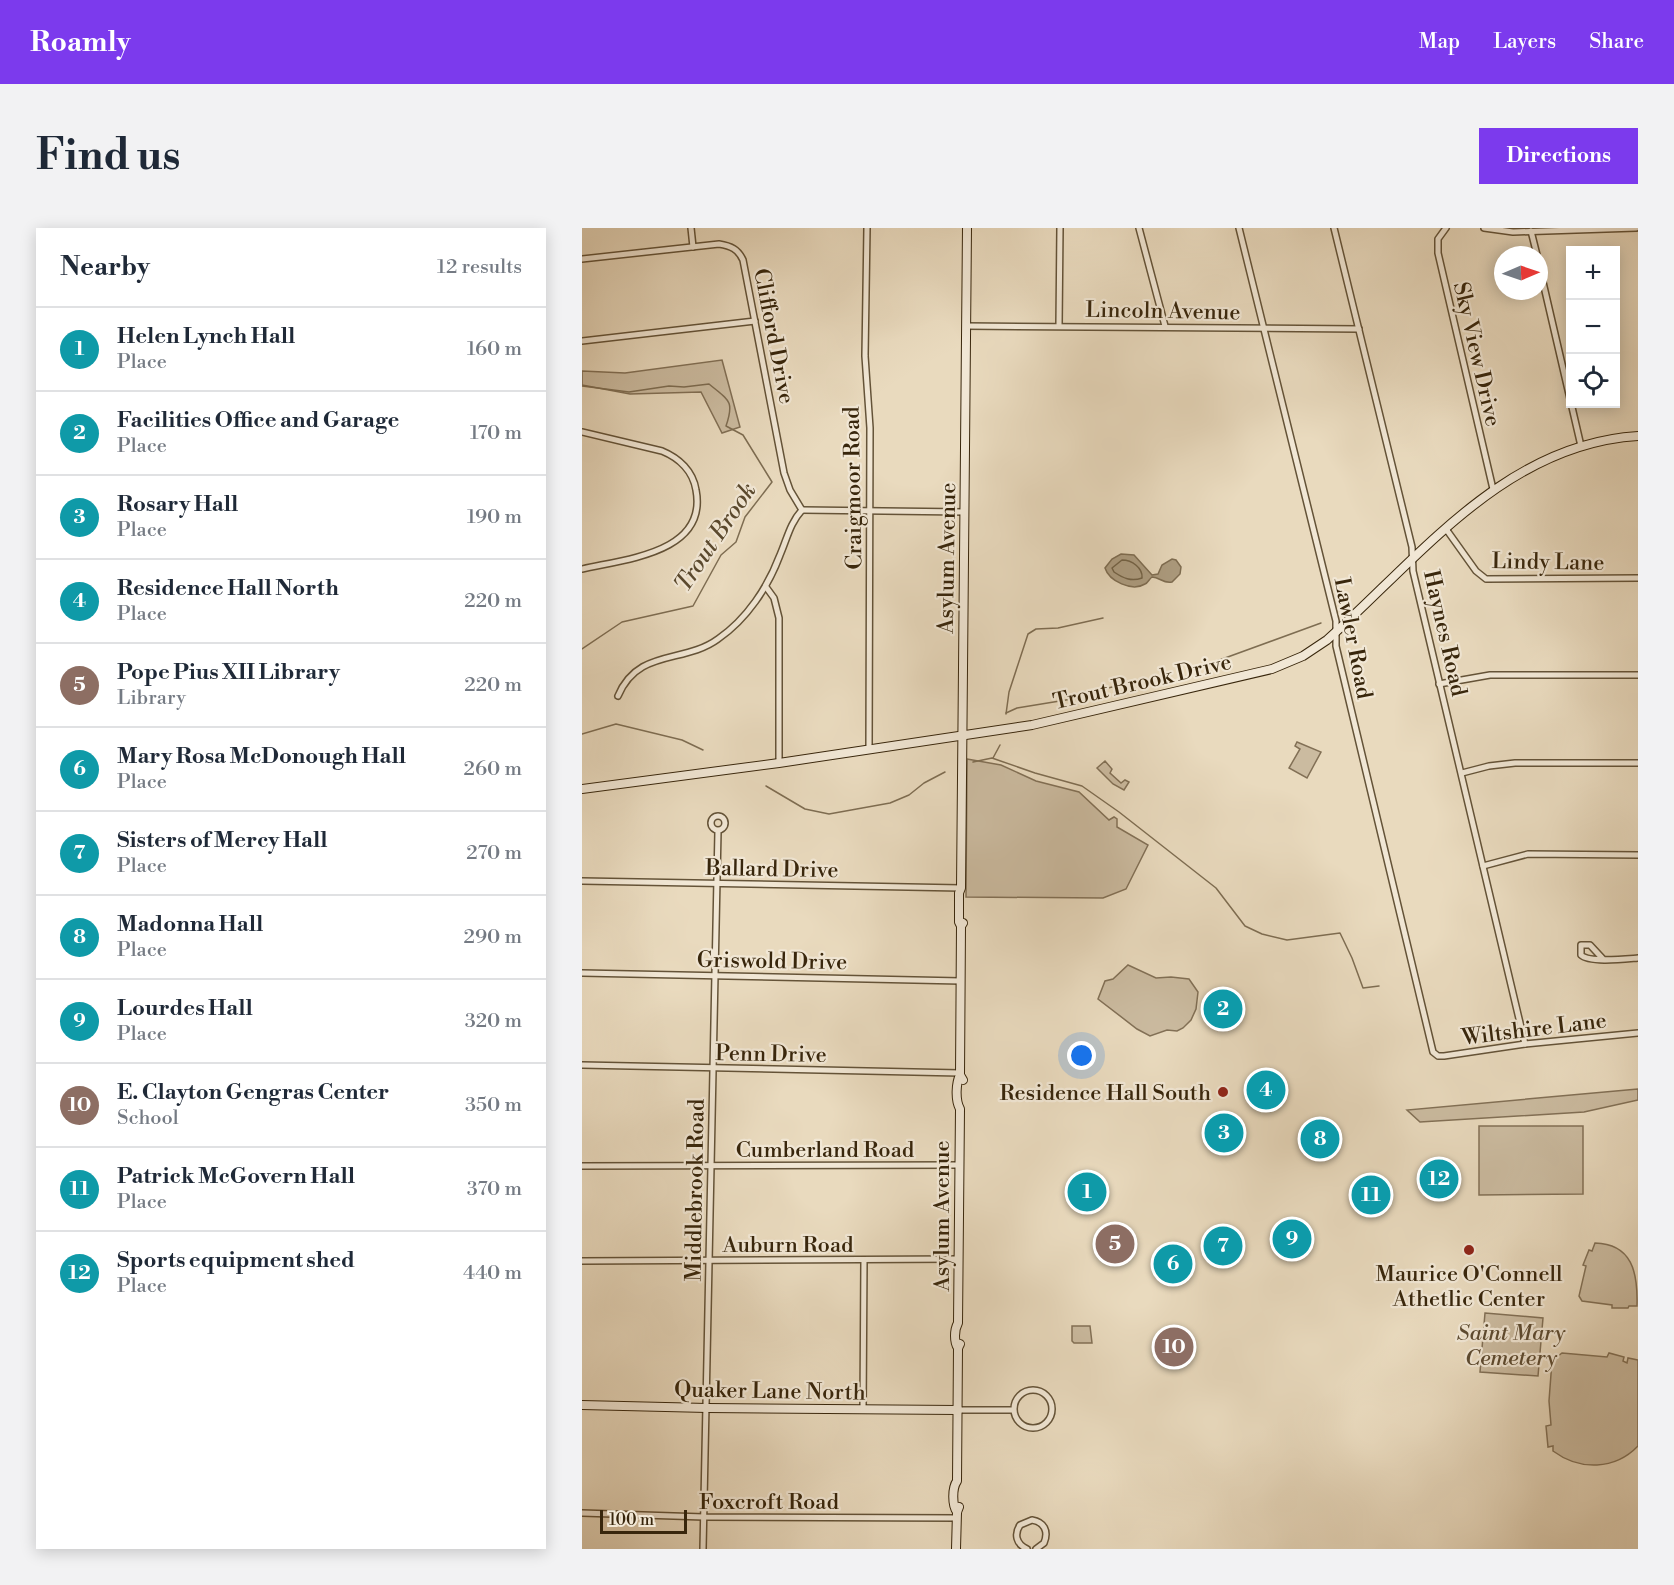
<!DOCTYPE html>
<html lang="en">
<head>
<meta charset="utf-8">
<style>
  body { margin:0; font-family:"Libre Bodoni",serif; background:#f2f2f3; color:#1f2937 }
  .controls { position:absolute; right:18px; top:18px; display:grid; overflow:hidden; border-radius:0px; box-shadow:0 3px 15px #0003 }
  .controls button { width:54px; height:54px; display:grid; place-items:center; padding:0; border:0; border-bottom:2px solid #e0e1e3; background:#fff; color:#1f2937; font:30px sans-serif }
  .compass { position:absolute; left:912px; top:18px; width:54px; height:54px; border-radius:50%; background:#fff; box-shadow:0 3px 15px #0003; rotate:88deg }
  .scale { position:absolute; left:18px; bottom:15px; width:87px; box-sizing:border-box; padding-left:6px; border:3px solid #38260c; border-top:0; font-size:16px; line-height:21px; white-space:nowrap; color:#38260c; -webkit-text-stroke:4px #f1e7d5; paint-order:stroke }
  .you { position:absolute; left:500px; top:828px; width:21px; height:21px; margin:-15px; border:4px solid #fff; border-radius:50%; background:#1a73e8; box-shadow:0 0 0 9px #1a73e833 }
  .badge { display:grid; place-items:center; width:39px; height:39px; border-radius:50%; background:#7c3aed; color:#fff; font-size:20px; font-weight:700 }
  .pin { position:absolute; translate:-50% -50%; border:3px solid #fff; box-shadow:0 2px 6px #0006 }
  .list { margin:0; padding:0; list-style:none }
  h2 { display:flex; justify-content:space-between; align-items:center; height:78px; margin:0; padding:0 24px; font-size:26px }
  h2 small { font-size:20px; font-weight:400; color:#747a83 }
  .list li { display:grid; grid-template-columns:39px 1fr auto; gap:18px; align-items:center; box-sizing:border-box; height:84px; padding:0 24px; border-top:2px solid #e0e1e3 }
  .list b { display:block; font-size:22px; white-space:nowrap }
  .list p { margin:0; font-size:20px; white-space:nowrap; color:#747a83 }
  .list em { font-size:20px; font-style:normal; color:#747a83 }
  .icon { flex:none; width:33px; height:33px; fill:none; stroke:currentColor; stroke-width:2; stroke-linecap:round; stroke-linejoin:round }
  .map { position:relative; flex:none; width:1056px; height:1321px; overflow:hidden; border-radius:0px }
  header { display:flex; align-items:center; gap:36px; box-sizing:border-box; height:84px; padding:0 30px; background:#7c3aed; color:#fff }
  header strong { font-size:28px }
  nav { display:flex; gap:33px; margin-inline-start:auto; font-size:21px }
  .intro { display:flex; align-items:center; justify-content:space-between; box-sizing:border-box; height:144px; padding:0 36px }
  h1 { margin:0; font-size:42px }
  .button { padding:15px 27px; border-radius:0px; background:#7c3aed; color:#fff; font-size:21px; font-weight:700 }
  main { display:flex; gap:36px; padding:0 36px }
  aside { flex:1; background:#fff; border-radius:0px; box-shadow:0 3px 15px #0003 }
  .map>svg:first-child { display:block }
</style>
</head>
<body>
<header>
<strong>Roamly</strong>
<nav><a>Map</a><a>Layers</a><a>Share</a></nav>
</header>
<div class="intro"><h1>Find us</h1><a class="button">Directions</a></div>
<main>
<aside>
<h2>Nearby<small>12 results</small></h2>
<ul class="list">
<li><span class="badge" style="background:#0f9aa8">1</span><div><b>Helen Lynch Hall</b><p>Place</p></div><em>160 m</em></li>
<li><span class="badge" style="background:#0f9aa8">2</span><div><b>Facilities Office and Garage</b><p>Place</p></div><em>170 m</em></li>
<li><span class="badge" style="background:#0f9aa8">3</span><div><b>Rosary Hall</b><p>Place</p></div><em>190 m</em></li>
<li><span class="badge" style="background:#0f9aa8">4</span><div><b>Residence Hall North</b><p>Place</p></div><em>220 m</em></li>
<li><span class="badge" style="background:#8d6e63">5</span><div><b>Pope Pius XII Library</b><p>Library</p></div><em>220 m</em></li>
<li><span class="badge" style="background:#0f9aa8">6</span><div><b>Mary Rosa McDonough Hall</b><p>Place</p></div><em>260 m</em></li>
<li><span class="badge" style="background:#0f9aa8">7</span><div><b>Sisters of Mercy Hall</b><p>Place</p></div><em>270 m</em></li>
<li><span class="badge" style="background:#0f9aa8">8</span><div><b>Madonna Hall</b><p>Place</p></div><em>290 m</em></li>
<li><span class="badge" style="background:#0f9aa8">9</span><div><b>Lourdes Hall</b><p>Place</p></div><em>320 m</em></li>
<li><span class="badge" style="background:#8d6e63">10</span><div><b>E. Clayton Gengras Center</b><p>School</p></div><em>350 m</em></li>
<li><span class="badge" style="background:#0f9aa8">11</span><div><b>Patrick McGovern Hall</b><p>Place</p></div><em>370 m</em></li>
<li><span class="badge" style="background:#0f9aa8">12</span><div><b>Sports equipment shed</b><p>Place</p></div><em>440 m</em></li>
</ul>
</aside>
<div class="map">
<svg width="1056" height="1321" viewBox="0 0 1056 1321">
  <rect width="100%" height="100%" fill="#e9dabe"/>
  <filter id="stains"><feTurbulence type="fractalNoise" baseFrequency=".00333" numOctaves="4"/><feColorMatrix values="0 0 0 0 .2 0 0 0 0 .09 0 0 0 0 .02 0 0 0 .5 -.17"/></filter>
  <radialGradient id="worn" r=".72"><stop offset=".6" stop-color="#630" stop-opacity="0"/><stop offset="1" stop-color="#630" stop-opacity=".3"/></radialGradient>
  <!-- green -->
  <g fill="#cbbba0" stroke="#827056" stroke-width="1.5">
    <path d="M140,132L158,199L140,205L119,164L48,166L0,157V143L43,145Z"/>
    <path d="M715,514L739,524L725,550L707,540L718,521L713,518Z"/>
    <path d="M385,531L419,537L454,553L497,564L527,592L532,589L535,591V599L566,617L544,661L521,670L384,669Z"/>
    <path d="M523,533L530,541L528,545L539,555L543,552L547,554L542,562L531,556L515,540Z"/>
    <path d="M546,737L574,750L589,749L607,751L616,764L614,781L609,792L601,800L595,803L585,802L568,808L555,801L516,771L523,753L531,751Z"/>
    <path d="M1056,861V872L1002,884L838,894L825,882Z"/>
    <path d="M897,898H1001V966L897,967Z"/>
    <path d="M1013,1015C1050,1016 1056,1044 1055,1078H1047L1046,1080H1030V1077L1000,1073L997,1068L1004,1038L1001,1037L1007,1022L1010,1023Z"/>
    <path d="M903,1085L961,1090L956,1148L898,1144Z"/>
    <path d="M490,1098H508L510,1115H492L490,1113Z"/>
    <path d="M980,1125L1025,1129L1027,1125L1042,1129L1041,1133L1045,1135L1046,1130L1056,1132V1218C1033,1242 998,1243 971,1223V1218L966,1219L964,1198L969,1197L967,1173L970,1133Z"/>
  </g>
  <!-- water -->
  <path fill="#ad9d81" stroke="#7e6d52" stroke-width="1.5" d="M539,326L552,327L570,347L576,346L580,337L590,331L594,332L599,339L598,346L590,354C581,356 578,349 570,349C567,351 566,355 563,356C550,364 527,353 523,340L530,331Z"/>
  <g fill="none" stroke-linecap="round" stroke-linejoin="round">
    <!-- shore -->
    <path stroke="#726246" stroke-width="1.5" d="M540,332C550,332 561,340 560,350C549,354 541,350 532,344L530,340Z"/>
    <!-- stream -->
    <g stroke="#7e6d52" stroke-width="1.5">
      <path d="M0,158L47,164L87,158L102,159L127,156C146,172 153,172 144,198L161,207L190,254L163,289L154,314L139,327L111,378L40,394L0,421"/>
      <path d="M621,438L739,395"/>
      <path d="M424,485L435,480L490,471L498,466L549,455"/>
      <path d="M424,486L427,464L446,406L454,401L476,400L521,390"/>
      <path d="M0,506L34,496L100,512L121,522"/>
      <path d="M411,530L418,517"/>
      <path d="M391,534L410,530L453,545L500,558L537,584L634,660L663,698L680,706L705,712L758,705L770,730L781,760L797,758"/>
      <path d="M184,558L223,581L247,586L308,575L327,567L342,555L363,544"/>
    </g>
    <!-- street casing -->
    <g stroke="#645338" stroke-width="8">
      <g id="street">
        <path d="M109,0L111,19"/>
        <path d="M285,0L283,128L288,200L287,521"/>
        <path d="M557,0L583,98"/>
        <path d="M657,0L754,393V418L851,824L856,828H862L943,816L1056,805"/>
        <path d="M752,0L830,319L831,343L943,816"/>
        <path d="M864,0L856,11V25L911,261"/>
        <path d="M902,0L931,4L1054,0"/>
        <path d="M949,3L955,27"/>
        <path d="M0,31L137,16C149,18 156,21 161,32L202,245L208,262L220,282"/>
        <path d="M957,37L999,218"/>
        <path d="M477,97L478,0"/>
        <path d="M384,98L777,101"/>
        <path d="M0,113L173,93"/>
        <path d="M0,204L80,223C97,230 111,243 114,262C126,325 43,331 0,341"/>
        <path d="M220,282L383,284"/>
        <path d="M864,301L894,343L904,351L1056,350"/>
        <path d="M184,359L192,370L197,390V535"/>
        <path d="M857,456L908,447H1056"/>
        <path d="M36,468C56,420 102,436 136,411C165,391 186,359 198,327C205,311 208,295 220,282"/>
        <path d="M880,545L907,538L933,535H1056"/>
        <circle cx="136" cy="595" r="7"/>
        <path d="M901,638L946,626L1056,627"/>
        <path d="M0,653L379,660"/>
        <path d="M1021,731L1008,717H999V727C1007,735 1043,731 1056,730"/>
        <path d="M0,745L379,753"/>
        <path d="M0,837L378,845"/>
        <path d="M0,938L377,937"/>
        <path d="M0,1033L377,1031"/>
        <circle cx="451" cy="1181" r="19"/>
        <path d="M281,1182L282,1032"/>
        <path d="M376,1182H431"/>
        <path d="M0,1285L122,1289L375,1290"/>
        <path d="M121,1321L136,603"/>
        <path d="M445,1321C434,1316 432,1306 438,1297L450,1292C462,1294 467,1303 462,1315L454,1321"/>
      </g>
    </g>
    <!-- secondary casing -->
    <g stroke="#38260c" stroke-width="10">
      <g id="secondary">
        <path d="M0,561L197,535L450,497L690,441L721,428L745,412C837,330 923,216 1056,208"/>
        <path d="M379,698L377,694V665L379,660L385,0"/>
        <path d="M381,852L378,847L379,698L381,695"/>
        <path d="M376,1120C372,1114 372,1102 376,1095L378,881C373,872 374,855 378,847"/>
        <path d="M0,1177L125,1180L376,1182"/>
        <path d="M375,1284C370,1277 370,1260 375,1253L376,1120L378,1116"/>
        <path d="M374,1321L375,1284L377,1279"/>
      </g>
    </g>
    <!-- street -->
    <use href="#street" stroke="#f1e7d5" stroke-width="5"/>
    <!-- secondary -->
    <use href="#secondary" stroke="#f1e7d5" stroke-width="8"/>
  </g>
  <!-- markers -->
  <g fill="#8f2418" stroke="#f1e7d5" stroke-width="2">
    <circle cx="641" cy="864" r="6"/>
    <circle cx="887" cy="1022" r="6"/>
  </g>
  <g text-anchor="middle" stroke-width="4.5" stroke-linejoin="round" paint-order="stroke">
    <!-- street labels -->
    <g font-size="22" fill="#38260c" stroke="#f1e7d5">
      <text transform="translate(581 82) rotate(1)" y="8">Lincoln Avenue</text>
      <text transform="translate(193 108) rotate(79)" y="8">Clifford Drive</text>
      <text transform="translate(896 126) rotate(77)" y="8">Sky View Drive</text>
      <text transform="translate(270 260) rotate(-91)" y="8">Craigmoor Road</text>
      <text transform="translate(364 330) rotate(-89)" y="8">Asylum Avenue</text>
      <text transform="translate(966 333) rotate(1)" y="8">Lindy Lane</text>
      <text transform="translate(864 405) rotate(77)" y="8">Haynes Road</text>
      <text transform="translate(772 410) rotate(79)" y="8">Lawler Road</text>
      <text transform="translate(560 453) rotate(-13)" y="8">Trout Brook Drive</text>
      <text transform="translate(190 640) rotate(1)" y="8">Ballard Drive</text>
      <text transform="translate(190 732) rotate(1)" y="8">Griswold Drive</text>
      <text transform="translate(952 800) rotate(-7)" y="8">Wiltshire Lane</text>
      <text transform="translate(189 825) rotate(1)" y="8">Penn Drive</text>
      <text x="243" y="929">Cumberland Road</text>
      <text transform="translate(112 962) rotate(-89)" y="8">Middlebrook Road</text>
      <text transform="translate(359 988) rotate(-90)" y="8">Asylum Avenue</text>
      <text x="206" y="1024">Auburn Road</text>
      <text transform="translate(188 1162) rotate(1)" y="8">Quaker Lane North</text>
      <text x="187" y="1281">Foxcroft Road</text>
    </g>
    <!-- poi labels -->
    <g font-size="22" fill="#38260c" stroke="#f1e7d5" text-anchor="end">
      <text x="629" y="872">Residence Hall South</text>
      <text x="887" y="1053" text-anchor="middle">Maurice O'Connell<tspan x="887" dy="25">Athetlic Center</tspan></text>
    </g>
    <!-- park labels -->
    <g font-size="22" font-style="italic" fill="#5d4b31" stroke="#f1e7d5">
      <text x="929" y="1112">Saint Mary<tspan x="929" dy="25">Cemetery</tspan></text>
    </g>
    <!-- water labels -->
    <g font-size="24" font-style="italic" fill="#5b4a2f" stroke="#f1e7d5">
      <text transform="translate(133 309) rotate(-56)" y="8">Trout Brook</text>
    </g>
  </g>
  <rect width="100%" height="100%" filter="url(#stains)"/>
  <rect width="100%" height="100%" fill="url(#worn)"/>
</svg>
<div class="controls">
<button>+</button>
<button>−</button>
<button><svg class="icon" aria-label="locate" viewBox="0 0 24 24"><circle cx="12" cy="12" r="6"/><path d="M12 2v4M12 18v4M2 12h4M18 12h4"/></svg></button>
</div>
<svg class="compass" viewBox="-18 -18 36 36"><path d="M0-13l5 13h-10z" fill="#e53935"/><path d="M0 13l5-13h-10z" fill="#747a83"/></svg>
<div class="scale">100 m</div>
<div class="you"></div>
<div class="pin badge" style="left:505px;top:964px;background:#0f9aa8">1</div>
<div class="pin badge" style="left:641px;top:781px;background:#0f9aa8">2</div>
<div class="pin badge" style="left:642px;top:905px;background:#0f9aa8">3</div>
<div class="pin badge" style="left:684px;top:862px;background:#0f9aa8">4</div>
<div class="pin badge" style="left:533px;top:1016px;background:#8d6e63">5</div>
<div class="pin badge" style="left:591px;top:1036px;background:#0f9aa8">6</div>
<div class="pin badge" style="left:641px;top:1018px;background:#0f9aa8">7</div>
<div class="pin badge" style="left:738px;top:911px;background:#0f9aa8">8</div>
<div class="pin badge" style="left:710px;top:1011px;background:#0f9aa8">9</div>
<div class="pin badge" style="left:592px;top:1119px;background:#8d6e63">10</div>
<div class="pin badge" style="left:789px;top:967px;background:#0f9aa8">11</div>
<div class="pin badge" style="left:857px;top:951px;background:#0f9aa8">12</div>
</div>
</main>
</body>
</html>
